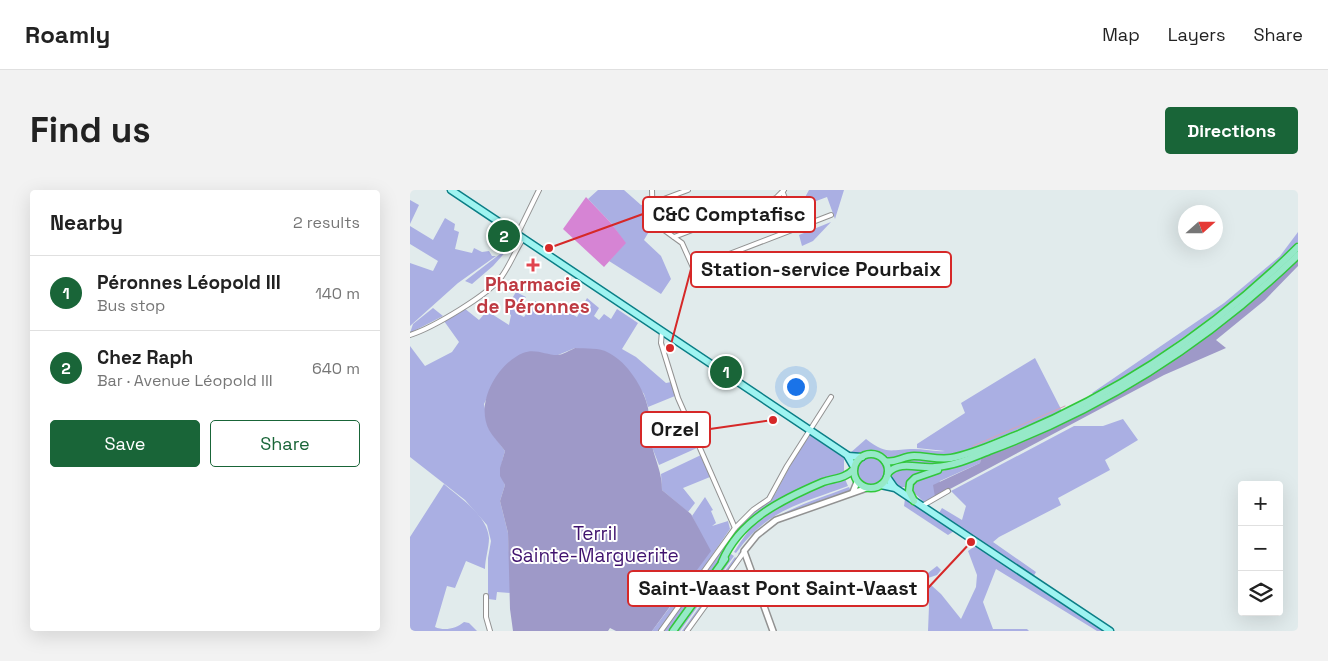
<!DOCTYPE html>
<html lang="en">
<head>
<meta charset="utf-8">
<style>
  body { margin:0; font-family:"Space Grotesk",sans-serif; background:#f2f2f2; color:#222 }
  .controls { position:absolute; right:15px; bottom:15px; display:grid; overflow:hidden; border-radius:5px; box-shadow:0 5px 20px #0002 }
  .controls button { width:45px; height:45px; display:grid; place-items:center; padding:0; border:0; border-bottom:1px solid #e0e0e0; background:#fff; color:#222; font:25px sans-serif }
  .compass { position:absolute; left:768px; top:15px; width:45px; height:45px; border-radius:50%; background:#fff; box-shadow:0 5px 20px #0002; rotate:69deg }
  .you { position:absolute; left:385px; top:196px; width:18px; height:18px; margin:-12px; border:4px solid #fff; border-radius:50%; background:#1a73e8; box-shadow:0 0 0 8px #1a73e833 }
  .badge { display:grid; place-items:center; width:32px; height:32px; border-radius:50%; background:#196538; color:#fff; font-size:16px; font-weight:700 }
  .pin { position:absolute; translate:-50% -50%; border:2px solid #fff; box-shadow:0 1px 5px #0006 }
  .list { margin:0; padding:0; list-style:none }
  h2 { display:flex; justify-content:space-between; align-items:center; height:65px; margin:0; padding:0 20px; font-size:21px }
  h2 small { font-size:16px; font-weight:400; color:#767676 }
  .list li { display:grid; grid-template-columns:32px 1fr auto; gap:15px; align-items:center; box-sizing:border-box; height:75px; padding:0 20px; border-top:1px solid #e0e0e0 }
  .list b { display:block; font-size:19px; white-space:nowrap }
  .list p { margin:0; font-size:16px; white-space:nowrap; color:#767676 }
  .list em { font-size:16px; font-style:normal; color:#767676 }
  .actions { display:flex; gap:10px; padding:15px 20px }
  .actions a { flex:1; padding:11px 0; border:1px solid #196538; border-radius:5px; text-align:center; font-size:18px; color:#196538 }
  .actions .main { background:#196538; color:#fff }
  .icon { flex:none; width:28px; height:28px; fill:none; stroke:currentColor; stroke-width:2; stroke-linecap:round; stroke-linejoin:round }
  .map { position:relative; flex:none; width:888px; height:441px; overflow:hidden; border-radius:5px }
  header { display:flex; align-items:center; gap:30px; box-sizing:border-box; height:70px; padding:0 25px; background:#fff; border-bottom:1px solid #e0e0e0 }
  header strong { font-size:24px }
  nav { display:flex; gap:28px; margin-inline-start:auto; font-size:18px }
  .intro { display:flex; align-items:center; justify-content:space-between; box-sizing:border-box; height:120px; padding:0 30px }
  h1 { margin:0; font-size:35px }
  .button { padding:12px 22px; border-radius:5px; background:#196538; color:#fff; font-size:18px; font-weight:700 }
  main { display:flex; gap:30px; padding:0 30px }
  aside { flex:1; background:#fff; border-radius:5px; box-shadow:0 5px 20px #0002 }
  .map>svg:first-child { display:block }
</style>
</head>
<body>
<header>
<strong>Roamly</strong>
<nav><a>Map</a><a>Layers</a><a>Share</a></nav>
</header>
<div class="intro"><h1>Find us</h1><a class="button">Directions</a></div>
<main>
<aside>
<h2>Nearby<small>2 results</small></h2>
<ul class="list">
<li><span class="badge">1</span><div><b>Péronnes Léopold III</b><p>Bus stop</p></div><em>140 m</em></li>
<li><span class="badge">2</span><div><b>Chez Raph</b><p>Bar · Avenue Léopold III</p></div><em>640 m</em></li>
</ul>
<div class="actions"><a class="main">Save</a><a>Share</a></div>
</aside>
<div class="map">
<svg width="888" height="441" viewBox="0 0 888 441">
  <rect width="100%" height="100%" fill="#e1ebec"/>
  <!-- grass -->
  <g fill="#aaafe3">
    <path d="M188,0H214L231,15L243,13L244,33L234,50L251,66L261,89L251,104L199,71L215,53L201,33L178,9Z"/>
    <path d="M399,0H434L425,29L417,7L390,17L389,13L393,11Z"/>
    <path d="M0,10L9,15L0,34Z"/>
    <path d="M35,28L45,34L44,40L49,42L45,59L62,63L64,58L72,62L79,61L82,66H86L48,93L0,136V73L23,81L28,71L0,54V36L23,50Z"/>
    <path d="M421,32L403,51L392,56L389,45Z"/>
    <path d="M888,42V52C826,112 759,162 684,204L682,203L814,113L870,66Z"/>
    <path d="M105,49L107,51L104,59L100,57L83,76L62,94L55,91L90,64Z"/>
    <path d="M106,102L116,107L106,123L114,127L125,111L138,119L143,126L149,118L158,125L160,123L167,127L177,108L189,118L184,126L189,130L194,124L201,129L207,119L228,133L212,159L226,167L256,193L261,192L265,206L238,217L234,204L210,172L165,158L148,165L98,174L87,187L74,214L79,239L95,261C91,274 89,283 95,295L90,311L98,343L101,403L87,402L86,410L78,409V368L81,351L77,335L55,310L0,267V156L15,176L42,162L49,152L34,131L54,118L69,130L77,121L99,135L101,125L95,120Z"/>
    <path d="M23,118L33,126L0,143L3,134Z"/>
    <path d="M625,168L652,221L646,224L548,264L527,266L506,263L481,269L462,261L439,264L456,249C478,266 481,259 504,259C514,259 524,262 535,261L507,258V254L555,223L551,213Z"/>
    <path d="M713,229L728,250L695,270L700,280L648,308L651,315L589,347L583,352L626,382L622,389L700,441H687L586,379L573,412L583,439H617L619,441H518L519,416L517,396L521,395L531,404L551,429L566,397L567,385L558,361L568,354L529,323L532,318L552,330L556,316L541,301L664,236H693Z"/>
    <path d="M280,241L287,258L249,275L242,257Z"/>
    <path d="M400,245L434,268V284C388,292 355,325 320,354L318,352L335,329L365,304L386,265Z"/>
    <path d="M572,262L529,275H487V273L497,269Z"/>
    <path d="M291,265L300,287L273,298L285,313L278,322L252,300L251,284Z"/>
    <circle cx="461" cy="281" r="14"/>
    <path d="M571,268L570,273L530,291L525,307L514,312L501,300L502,294L506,290Z"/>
    <path d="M494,278L527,279L511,285L498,297H490L482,292V284Z"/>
    <path d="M435,289L438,296C390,314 358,319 326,363L324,362C331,351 338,340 348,331C368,312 407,294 435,289Z"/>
    <path d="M34,294C50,308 77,325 79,348C79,358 75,369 75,379L56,371L45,398L37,396L25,437C34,441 46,439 54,432L59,433L67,441H0V347Z"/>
    <path d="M439,297L441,301L367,328L329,365L328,364C357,322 393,315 439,297Z"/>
    <path d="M295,307L303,320L301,321L306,333L302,336L318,331L320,339L250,441H242L282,388L293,349L282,326Z"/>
    <path d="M495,309L544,341L538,345L494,316Z"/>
    <path d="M315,354L319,357L260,441H253Z"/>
    <path d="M321,364L324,366L270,441H265Z"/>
    <path d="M325,367L327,369L275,441H272Z"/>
    <path d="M527,376L531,380L527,385L515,389L514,386Z"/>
  </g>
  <!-- forest -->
  <g fill="#9e99c8">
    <path d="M888,70V76L855,110L806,150L816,158L754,185L525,307L523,295L570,273L571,268C690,224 796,156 888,70Z"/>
    <path d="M165,158C176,159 189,157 199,163C217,172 234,198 238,218C240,230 240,243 242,256C246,272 252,283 252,300L281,324L301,361L242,441H206L200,438L198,441H103L100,419L98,343L90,311L95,295L90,286V278L95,261C90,254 83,247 79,240C65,213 87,174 113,163C125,158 136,165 147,165C153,165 160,160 165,158Z"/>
  </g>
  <!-- pitch -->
  <path fill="#d684d4" d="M176,7L201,33L216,53L194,77L153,39Z"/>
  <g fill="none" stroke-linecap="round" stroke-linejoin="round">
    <!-- stream -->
    <path stroke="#d7a4b7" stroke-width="1" d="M563,256L655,216"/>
    <!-- minor casing -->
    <g stroke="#929292" stroke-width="6">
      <g id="minor">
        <path d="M242,0L243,32L272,53L290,93"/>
        <path d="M373,3L387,38"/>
        <path d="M243,13L278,0"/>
        <path d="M107,45L129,0"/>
        <path d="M264,47L366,8L374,0"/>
        <path d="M283,78L421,25"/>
        <path d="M252,141L251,153L268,208L325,338"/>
        <path d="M0,145C22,138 79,105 92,86C100,75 105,61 113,49"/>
        <path d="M512,316L538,301"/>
        <path d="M76,406V427L80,441"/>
        <path d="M251,441L325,338L343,320L359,309L377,276L421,207"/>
        <path d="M277,441L334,362"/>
      </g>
    </g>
    <!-- tertiary casing -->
    <g stroke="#929292" stroke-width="8">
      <g id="tertiary">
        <path d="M443,302L447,292"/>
        <path d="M363,441L334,361L347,345L366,330L457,298"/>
      </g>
    </g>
    <!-- primary casing -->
    <g stroke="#0b7e86" stroke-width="9">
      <g id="primary">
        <path d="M41,0L437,265L444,277"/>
        <path d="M438,266L452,267"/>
        <path d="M477,287L484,297"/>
        <path d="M471,295L485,298L700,441"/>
      </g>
    </g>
    <!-- trunk casing -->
    <g stroke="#31c73a" stroke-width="9">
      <g id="trunk">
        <circle cx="461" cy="281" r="17"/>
        <path d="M475,271C485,274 493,266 504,266C516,266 528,270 541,268C564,264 588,252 609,244C713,200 808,136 888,57"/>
        <path d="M478,283C490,270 509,279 525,277C544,276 562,268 579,261C695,218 799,151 888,65"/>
        <path d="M504,311L499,301L500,293L505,288L528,280"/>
        <path d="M312,372C329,330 373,309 413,292C424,288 435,289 444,279"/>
        <path d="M263,441L315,369"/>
      </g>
    </g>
    <!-- minor -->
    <use href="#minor" stroke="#fff" stroke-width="4"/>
    <!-- tertiary -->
    <use href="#tertiary" stroke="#fff" stroke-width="5"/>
    <!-- primary -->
    <use href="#primary" stroke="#9ef4f1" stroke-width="6"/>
    <!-- trunk -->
    <use href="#trunk" stroke="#96e9c8" stroke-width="6"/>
  </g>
  <!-- markers -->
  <path fill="#e0444e" stroke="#fff" stroke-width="2" d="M120.5 67.5h5v5h5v5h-5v5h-5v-5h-5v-5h5z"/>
  <g text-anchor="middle" stroke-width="4" stroke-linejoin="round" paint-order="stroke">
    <!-- health labels -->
    <g font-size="19" font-weight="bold" fill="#be3a42" stroke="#fff">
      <text x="123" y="101">Pharmacie<tspan x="123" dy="22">de Péronnes</tspan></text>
    </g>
    <!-- park labels -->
    <g font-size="19" fill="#40136f" stroke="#fff">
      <text x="185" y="350">Terril<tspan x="185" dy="22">Sainte-Marguerite</tspan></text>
    </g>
  </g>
  <!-- callouts -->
  <path fill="none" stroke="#d62828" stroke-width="2" d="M139 58L233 24M260 158L281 79M363 230L300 239M561 352L518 398"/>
  <g fill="#d62828" stroke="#fff" stroke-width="2">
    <circle cx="139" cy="58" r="5"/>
    <circle cx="260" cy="158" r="5"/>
    <circle cx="363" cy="230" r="5"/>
    <circle cx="561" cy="352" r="5"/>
  </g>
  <g fill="#fff" stroke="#d62828" stroke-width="2">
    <rect x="233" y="7" width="172" height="35" rx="5"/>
    <rect x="281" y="62" width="260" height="35" rx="5"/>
    <rect x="231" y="222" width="69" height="35" rx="5"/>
    <rect x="218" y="381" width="300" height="35" rx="5"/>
  </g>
  <g font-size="20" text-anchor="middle" font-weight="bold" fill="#1b1b1b">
    <text x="319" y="31">C&amp;C Comptafisc</text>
    <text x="411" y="86">Station-service Pourbaix</text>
    <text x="265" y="246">Orzel</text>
    <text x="368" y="405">Saint-Vaast Pont Saint-Vaast</text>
  </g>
</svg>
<div class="controls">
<button>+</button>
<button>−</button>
<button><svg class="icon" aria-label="layers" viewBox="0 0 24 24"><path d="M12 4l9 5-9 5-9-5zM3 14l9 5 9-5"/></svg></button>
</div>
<svg class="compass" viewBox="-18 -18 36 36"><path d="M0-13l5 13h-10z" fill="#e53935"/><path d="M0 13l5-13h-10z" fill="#767676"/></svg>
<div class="you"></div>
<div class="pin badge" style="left:316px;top:182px">1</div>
<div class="pin badge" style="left:94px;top:46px">2</div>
</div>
</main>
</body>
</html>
